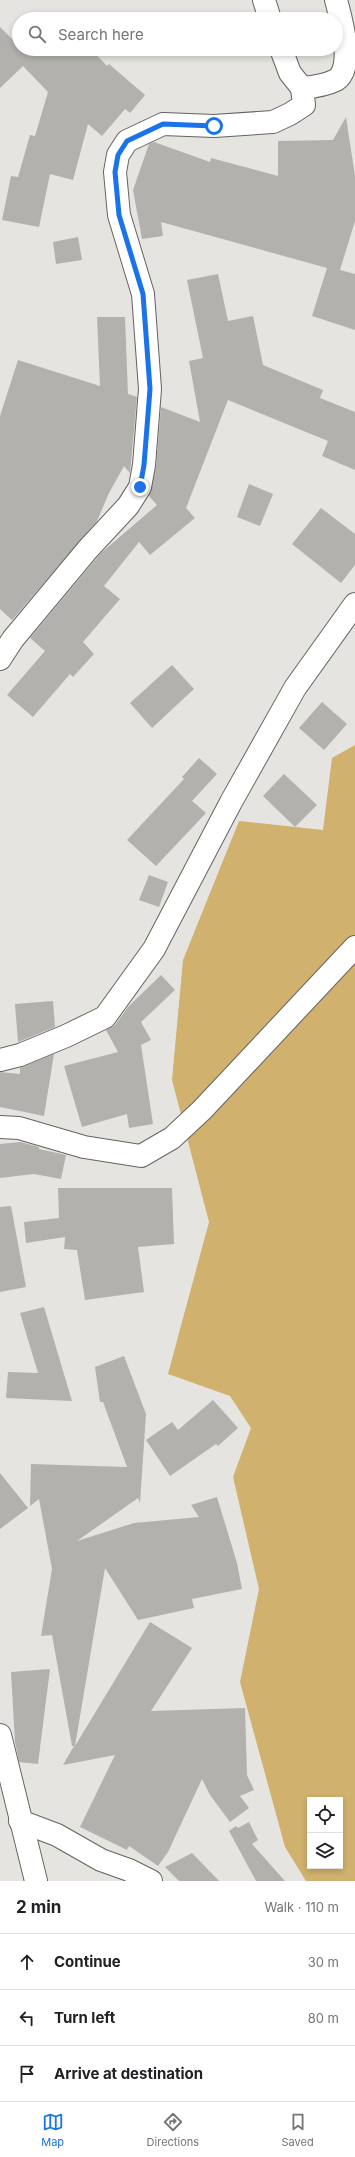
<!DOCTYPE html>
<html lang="en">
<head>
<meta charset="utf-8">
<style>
  body { margin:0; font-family:Inter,sans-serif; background:#f6f6f6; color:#202124 }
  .controls { position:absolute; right:12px; bottom:12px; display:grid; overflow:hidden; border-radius:0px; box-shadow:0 2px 6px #0003 }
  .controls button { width:36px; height:36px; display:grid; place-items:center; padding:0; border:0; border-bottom:1px solid #e0e0e0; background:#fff; color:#202124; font:20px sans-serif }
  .stop { position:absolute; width:12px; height:12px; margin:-9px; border:3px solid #1a73e8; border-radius:50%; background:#fff }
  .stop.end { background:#1a73e8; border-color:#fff; box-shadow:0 1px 4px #0008 }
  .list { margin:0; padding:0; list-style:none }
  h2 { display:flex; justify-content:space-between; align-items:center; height:52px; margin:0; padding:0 16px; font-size:17px }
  h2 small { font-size:13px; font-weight:400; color:#757577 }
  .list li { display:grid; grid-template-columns:26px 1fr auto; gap:12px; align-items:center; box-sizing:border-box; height:56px; padding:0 16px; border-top:1px solid #e0e0e0 }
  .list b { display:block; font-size:15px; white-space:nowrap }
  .list em { font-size:13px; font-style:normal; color:#757577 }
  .icon { flex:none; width:22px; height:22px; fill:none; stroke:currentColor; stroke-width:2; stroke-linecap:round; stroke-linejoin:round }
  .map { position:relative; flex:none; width:355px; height:1881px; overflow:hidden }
  .search { position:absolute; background:#fff; box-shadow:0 2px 6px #0003; left:12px; right:12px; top:12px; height:44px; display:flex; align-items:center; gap:10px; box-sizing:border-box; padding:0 14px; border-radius:22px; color:#757577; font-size:15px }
  .sheet { height:220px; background:#fff }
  nav { display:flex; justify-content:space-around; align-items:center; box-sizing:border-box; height:56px; border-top:1px solid #e0e0e0; background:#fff; font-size:11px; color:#757577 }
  nav a { display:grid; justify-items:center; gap:2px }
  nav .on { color:#1a73e8 }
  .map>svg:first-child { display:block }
</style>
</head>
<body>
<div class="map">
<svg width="355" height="1881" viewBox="0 0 355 1881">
  <rect width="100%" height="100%" fill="#e6e4e1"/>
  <!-- forest -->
  <path fill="#d0b16d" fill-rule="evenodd" d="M355,745V1881H306L285,1847L240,1682L259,1589L233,1477L251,1428L230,1396L168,1374L209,1222L172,1080L183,960L239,821L323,830L332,758ZM310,1800H340V1866H310Z"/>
  <!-- building -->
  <g fill="#b3b1ae">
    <path d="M0,27L17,44H19V49H91L107,66L109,64L145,95L130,113L125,109L102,136L88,124L73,180L50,174L39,227L2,220L11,176L18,177L30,135L35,136L48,92L23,66L0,88Z"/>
    <path d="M346,117L355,176V221L340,270L355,274V330L312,316L327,268L161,222L163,236L142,239L133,190L149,144L154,142L210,162L211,158L278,176V141L333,140Z"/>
    <path d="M78,237L82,260L56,264L53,242Z"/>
    <path d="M218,274L228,321L253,316L263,365L323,390L320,398L355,412V470L322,456L328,441L228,400L186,508L195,518L150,555L139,542L104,586L120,599L83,642L94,654L73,677L70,674L33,717L7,695L45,651L30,638L101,553L157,505L149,496L156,467L161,407L200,422L189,361L203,358L187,280Z"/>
    <path d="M97,317H125L128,394L137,397L130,473L124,466L109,493L97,521L12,620L0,609V416L18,360L100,386Z"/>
    <path d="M249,484L273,494L260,526L237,517Z"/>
    <path d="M321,508L355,534V565L341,583L292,544Z"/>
    <path d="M172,665L194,689L152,728L130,703Z"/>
    <path d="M322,702L347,724L324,750L299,728Z"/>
    <path d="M199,758L217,774L192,801L206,813L156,866L127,840L184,779L182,777Z"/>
    <path d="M284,774L317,805L295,827L263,796Z"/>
    <path d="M149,875L168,882L159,907L139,900Z"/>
    <path d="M161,975L175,990L141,1022L151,1040L141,1045L153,1124L129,1128L127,1114L82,1127L64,1066L118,1052L106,1030L115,1025L128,1007Z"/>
    <path d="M53,1001L55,1027L18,1042L15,1004Z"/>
    <path d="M54,1054L44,1116L0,1107V1072L20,1074V1068Z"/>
    <path d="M21,1142L39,1147V1149L66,1155L61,1179L34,1174L0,1178V1144Z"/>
    <path d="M58,1188H172L174,1244L138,1247L144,1292L85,1300L77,1250L64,1249L65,1237L26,1243L24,1222L59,1218Z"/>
    <path d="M11,1206L26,1287L0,1292V1207Z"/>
    <path d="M44,1307L72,1401L6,1398L8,1372L38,1373L20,1313Z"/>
    <path d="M124,1356L146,1414L140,1503L138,1498L77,1541L134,1523L199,1517L191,1505L217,1497L237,1563L242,1589L192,1599L194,1608L138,1620L105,1568L75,1746L150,1622L192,1648L151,1711L245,1708L247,1775L254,1790L240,1796L249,1808L230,1822L210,1795L202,1779L168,1852L158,1866L129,1846L127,1850L80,1827L115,1755L63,1765L74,1746H72L52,1635L41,1636L52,1569L39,1499L30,1506L31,1464L127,1467L103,1402H100L95,1367Z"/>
    <path d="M213,1400L238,1428L218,1446L216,1444L170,1476L146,1440L172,1422L178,1430Z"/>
    <path d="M0,1473L28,1508L0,1529Z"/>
    <path d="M50,1669L38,1764L19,1762L15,1742L11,1672Z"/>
    <path d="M249,1822L258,1840L252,1844L285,1881H256L229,1831L236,1826L238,1828Z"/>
    <path d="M192,1853L219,1881H179L165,1867Z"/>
  </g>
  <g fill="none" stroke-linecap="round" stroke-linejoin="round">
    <!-- minor casing -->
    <g stroke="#656360" stroke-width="24">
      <g id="minor">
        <path d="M0,659L13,639L88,549L128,506L140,487L144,465L150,389L143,294L119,215L115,172L118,155L127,141L163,124L214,126L273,122L290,114L304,105L302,88"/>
        <path d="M0,1127L19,1128L84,1147L141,1156L172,1138L202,1110L355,947"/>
        <path d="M0,1735L36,1881"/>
        <path d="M20,1821L57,1835L101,1860L129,1870L151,1881"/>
      </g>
    </g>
    <!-- tertiary casing -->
    <g stroke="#656360" stroke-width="24">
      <g id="tertiary">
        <path d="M264,0L270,19"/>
        <path d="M281,49L290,73L302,88C313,87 326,85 336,80C355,68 341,18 336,0"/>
        <path d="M0,1060L20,1055L66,1036L105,1017L154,949L231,802L295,688L355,604"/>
      </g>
    </g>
    <!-- minor -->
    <use href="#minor" stroke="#fff" stroke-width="22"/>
    <!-- tertiary -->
    <use href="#tertiary" stroke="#fff" stroke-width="22"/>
  </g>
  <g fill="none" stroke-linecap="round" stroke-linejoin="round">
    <!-- route -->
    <path stroke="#1a73e8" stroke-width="5" d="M140,487L144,465L150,389L143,294L119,215L115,172L118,155L127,141L163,124L214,126"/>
  </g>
</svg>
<div class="controls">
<button><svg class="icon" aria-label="locate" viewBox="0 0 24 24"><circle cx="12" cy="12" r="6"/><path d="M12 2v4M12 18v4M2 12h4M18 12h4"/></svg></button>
<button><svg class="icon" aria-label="layers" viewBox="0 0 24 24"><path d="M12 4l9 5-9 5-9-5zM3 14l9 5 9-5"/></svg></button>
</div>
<div class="stop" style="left:214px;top:126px"></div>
<div class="stop end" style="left:140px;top:487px"></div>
<div class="search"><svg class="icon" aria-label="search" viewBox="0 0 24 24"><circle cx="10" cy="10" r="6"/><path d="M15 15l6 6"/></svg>Search here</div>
</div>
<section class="sheet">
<h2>2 min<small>Walk · 110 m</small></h2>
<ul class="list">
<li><svg class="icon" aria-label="ahead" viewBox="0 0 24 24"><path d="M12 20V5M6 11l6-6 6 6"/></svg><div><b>Continue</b></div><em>30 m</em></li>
<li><svg class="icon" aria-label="left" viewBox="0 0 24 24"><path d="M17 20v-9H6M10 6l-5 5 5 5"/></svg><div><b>Turn left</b></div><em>80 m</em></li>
<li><svg class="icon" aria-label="arrive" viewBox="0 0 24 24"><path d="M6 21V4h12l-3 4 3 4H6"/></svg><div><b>Arrive at destination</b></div></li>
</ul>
</section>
<nav>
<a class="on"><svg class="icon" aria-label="map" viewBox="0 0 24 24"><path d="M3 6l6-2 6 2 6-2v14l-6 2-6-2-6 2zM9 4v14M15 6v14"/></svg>Map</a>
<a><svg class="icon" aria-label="directions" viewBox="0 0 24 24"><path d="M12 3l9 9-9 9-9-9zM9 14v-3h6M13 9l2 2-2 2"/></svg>Directions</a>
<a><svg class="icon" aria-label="saved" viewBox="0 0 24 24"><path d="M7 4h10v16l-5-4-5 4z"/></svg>Saved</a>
</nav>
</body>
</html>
